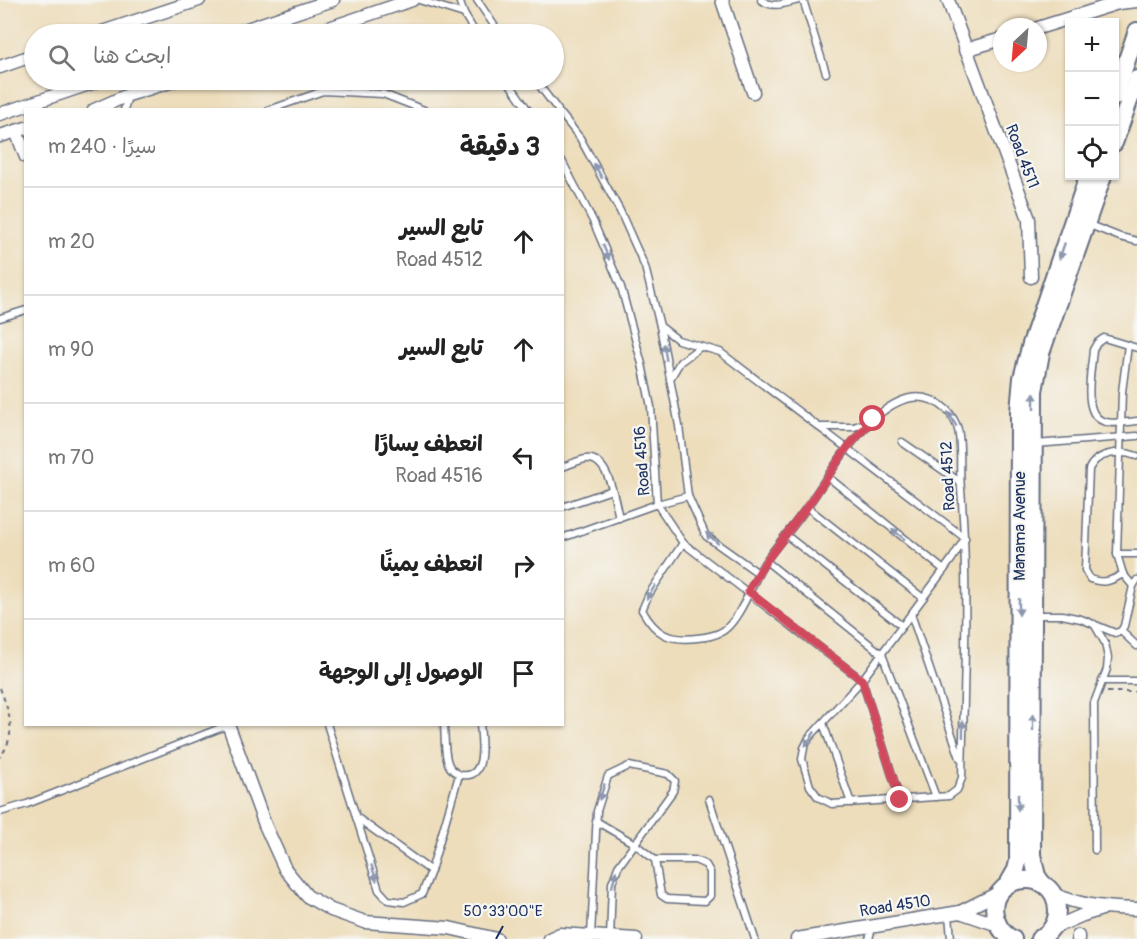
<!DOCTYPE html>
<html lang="ar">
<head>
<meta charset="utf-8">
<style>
  body { margin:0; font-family:Pangolin,"Playpen Sans Arabic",sans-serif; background:#f6f6f6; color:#222; direction:rtl }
  .controls { position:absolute; right:18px; top:18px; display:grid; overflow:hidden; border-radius:0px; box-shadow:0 2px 4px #0004 }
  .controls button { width:54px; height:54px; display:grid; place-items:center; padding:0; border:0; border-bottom:2px solid #e0e0e0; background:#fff; color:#222; font:30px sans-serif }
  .compass { position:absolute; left:993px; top:18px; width:54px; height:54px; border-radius:50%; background:#fff; box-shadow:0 2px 4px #0004; rotate:206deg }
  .stop { position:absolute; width:18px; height:18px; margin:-14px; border:4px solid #d1495b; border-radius:50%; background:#fff }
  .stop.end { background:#d1495b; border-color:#fff; box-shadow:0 2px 6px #0008 }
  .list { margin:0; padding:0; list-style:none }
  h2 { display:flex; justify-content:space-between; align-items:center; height:78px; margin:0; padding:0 24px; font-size:26px }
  h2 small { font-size:20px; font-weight:400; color:#767676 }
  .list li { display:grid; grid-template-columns:39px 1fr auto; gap:18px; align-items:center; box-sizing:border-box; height:108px; padding:0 24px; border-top:2px solid #e0e0e0 }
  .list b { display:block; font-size:22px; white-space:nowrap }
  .list p { margin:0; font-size:20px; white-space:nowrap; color:#767676 }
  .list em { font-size:20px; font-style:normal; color:#767676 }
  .icon { flex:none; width:33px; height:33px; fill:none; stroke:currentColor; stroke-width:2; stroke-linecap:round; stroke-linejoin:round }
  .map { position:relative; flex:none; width:1137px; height:939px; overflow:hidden; direction:ltr }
  .search { position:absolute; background:#fff; box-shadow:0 2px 4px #0004; left:24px; top:24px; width:540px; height:66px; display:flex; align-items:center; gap:15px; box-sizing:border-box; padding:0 21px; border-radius:33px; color:#767676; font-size:22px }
  .panel { position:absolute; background:#fff; box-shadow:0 2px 4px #0004; left:24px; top:108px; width:540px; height:618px; border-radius:0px; direction:rtl }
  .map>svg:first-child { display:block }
</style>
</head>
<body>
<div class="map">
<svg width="1137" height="939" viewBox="0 0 1137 939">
  <rect width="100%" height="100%" fill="#f6f6f2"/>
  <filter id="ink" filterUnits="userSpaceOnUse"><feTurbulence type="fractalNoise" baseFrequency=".0167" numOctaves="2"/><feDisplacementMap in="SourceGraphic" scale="12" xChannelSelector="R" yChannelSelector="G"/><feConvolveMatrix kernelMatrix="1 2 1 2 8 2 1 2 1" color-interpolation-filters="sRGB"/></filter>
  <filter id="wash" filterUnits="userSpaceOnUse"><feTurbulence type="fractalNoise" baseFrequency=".008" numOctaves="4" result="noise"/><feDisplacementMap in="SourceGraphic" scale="24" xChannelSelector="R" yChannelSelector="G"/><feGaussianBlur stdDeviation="1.35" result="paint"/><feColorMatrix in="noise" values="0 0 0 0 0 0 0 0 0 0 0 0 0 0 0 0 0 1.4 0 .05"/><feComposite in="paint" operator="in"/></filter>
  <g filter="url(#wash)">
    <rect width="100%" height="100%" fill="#edddbb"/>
  </g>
  <g filter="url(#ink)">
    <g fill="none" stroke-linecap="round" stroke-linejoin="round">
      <!-- service casing -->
      <g stroke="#646c7f" stroke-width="9">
        <g id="service">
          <path d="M419,0L464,14"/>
          <path d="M459,0L464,14L476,34"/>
          <path d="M477,0L500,34"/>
          <path d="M761,0C774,9 785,3 799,0"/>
          <path d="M803,0L826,73"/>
          <path d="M507,80L528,110"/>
          <path d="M535,80L558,110"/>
          <path d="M124,110L128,96"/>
          <path d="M269,110L323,91L383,94L424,110"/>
          <path d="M562,115L580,138L620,211L645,267L660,326L679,426L688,496L706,536L758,573"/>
          <path d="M562,161L593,221L621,287L642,364L651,407L657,504L683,543L862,680"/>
          <path d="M1087,224L1120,237L1137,241"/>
          <path d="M0,318L26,310"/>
          <path d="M660,326L678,340L720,352L965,538"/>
          <path d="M1128,345L1122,392L1117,554L1123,574L1133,586"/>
          <path d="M1137,348L1104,338L1097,343L1093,350C1092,367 1081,414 1103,421C1113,425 1127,422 1137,421"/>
          <path d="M670,379L680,362L699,348"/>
          <path d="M819,427H854L870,421"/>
          <path d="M902,442L960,482"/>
          <path d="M1035,444L1137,436"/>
          <path d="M562,467C570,465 578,460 586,459C609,456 615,501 619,518"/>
          <path d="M828,477L944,570"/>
          <path d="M562,507L612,490"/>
          <path d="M807,507L923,598"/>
          <path d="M786,535L902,626"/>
          <path d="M562,538L657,504L688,496"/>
          <path d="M683,543L649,594L642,610C656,635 669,641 697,638C706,637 715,636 723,631C741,619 753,580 765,562C779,542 796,524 809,504C834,468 894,361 947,410C951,414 957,424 958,430C962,445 959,472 961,489C969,584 964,682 962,778L957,790L949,796L832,804L818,797L810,786L802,759L804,748L809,738L862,680L952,559L965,538"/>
          <path d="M1117,554H1137"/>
          <path d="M766,561L882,654L936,797"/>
          <path d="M1123,574C1111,581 1104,584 1090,579L1085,570L1089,469C1097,452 1120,450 1137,456"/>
          <path d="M911,614L960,758"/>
          <path d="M1035,615H1062L1081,619L1115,633L1121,631L1124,626L1133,586L1137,580"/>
          <path d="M1094,624L1105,643L1108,658L1107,669L1094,703L1095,850"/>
          <path d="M1121,631L1137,646"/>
          <path d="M862,680L900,800"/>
          <path d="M1102,681H1137"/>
          <path d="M823,723L851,803"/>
          <path d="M327,724L379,890L388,900L404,902L422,894L431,871L459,775"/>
          <path d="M444,724C445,736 444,752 448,763C450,769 456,774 462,775C488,779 481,739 480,724"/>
          <path d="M709,799L755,939"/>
          <path d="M0,812L27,804L228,725"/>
          <path d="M356,817L431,871"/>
          <path d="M596,821L635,844L655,860H695L706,865L710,872V896L705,901L667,899L661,895L655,860"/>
          <path d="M949,914L951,939"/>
          <path d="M591,936L597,811L608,776L629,766L668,774L675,781L673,791L618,867L612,883L610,939"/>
          <path d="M869,939L873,925"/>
        </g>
      </g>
      <!-- minor casing -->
      <g stroke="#646c7f" stroke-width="15">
        <g id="minor">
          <path d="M722,0L753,92"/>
          <path d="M948,0L1029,219L1031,277"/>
          <path d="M1038,28L1118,3L1137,1"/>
          <path d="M96,34L199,0"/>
          <path d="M232,34L333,0"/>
          <path d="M311,34L412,0"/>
          <path d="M965,50L1002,39"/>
          <path d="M0,67L34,55"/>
          <path d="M94,110L128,95L176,80"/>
          <path d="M0,114L101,80"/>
          <path d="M16,131L26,157"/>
          <path d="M0,136L26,128"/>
          <path d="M228,724L265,825L285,869L307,896L331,910L365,922L449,928L497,939"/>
          <path d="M1053,894C1081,906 1107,908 1137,909"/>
          <path d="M960,912L1000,892"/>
          <path d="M1051,929L1083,915L1102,909"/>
          <path d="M1078,936V939"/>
          <path d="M549,939L560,934L636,939"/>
          <path d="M797,939L960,912L998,925"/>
        </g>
      </g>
      <!-- tertiary casing -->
      <g stroke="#646c7f" stroke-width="20">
        <g id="tertiary">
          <path d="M1114,97L1137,31"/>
          <path d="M1114,143L1137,79"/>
          <path d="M1042,883L1037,876L1032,855L1034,391L1041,353L1103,176"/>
          <path d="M1008,884L1016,870L1018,862L1019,411L1022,378L1031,344L1088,176"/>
          <path d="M1013,939C1004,935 999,928 996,919C982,875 1056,863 1057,910C1057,923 1050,933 1039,939"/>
        </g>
      </g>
      <!-- path -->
      <g stroke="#646c7f" stroke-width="2" stroke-dasharray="4.5 4.5" stroke-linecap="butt">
        <path d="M0,688C9,712 18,734 0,757"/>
        <path d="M1107,692H1137"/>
      </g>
      <!-- service -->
      <use href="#service" stroke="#fff" stroke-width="6"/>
      <!-- minor -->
      <use href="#minor" stroke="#fff" stroke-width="12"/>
      <!-- tertiary -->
      <use href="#tertiary" stroke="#fff" stroke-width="16"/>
    </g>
    <!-- one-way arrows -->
    <defs><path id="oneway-solid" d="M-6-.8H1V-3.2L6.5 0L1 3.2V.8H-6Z" transform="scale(1.5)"/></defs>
    <g fill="#8d97ae">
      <use href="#oneway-solid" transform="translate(598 171) rotate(-119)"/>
      <use href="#oneway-solid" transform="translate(1062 251) rotate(109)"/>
      <use href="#oneway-solid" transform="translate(606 252) rotate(67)"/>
      <use href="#oneway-solid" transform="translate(665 352) rotate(-100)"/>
      <use href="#oneway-solid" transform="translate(1034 401) rotate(-90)"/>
      <use href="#oneway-solid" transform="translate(952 419) rotate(-121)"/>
      <use href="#oneway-solid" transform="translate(898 534) rotate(-141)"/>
      <use href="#oneway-solid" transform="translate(712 538) rotate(-138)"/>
      <use href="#oneway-solid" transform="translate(651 592) rotate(122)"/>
      <use href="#oneway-solid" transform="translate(1019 607) rotate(90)"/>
      <use href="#oneway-solid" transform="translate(1033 722) rotate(-90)"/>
      <use href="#oneway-solid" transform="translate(963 729) rotate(-89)"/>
      <use href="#oneway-solid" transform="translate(810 739) rotate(124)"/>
      <use href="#oneway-solid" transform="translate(602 792) rotate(108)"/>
      <use href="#oneway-solid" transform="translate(1018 802) rotate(90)"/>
      <use href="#oneway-solid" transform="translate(374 873) rotate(72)"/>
      <use href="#oneway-solid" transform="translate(614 879) rotate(-76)"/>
    </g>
  </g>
  <g fill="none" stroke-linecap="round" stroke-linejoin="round" filter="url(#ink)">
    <!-- route -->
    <path stroke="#d1495b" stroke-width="8" d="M873,419L847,448L807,507L766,561L748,591L862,680L900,800"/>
  </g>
  <!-- ticks -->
  <path fill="none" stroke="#1b2f5e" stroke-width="2" d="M496,939L503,926"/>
  <g text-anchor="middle" stroke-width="4.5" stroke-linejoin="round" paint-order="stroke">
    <!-- street labels -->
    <g font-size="16" fill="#1b2f5e" stroke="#f6f6f2">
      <text transform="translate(1023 156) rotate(69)" y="6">Road 4511</text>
      <text transform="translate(641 461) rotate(-94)" y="6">Road 4516</text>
      <text transform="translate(947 476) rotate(-93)" y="6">Road 4512</text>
      <text transform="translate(1019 526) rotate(-90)" y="6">Manama Avenue</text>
      <text transform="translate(895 905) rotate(-9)" y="6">Road 4510</text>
    </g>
  </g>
  <g font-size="15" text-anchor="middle" fill="#1b2f5e" stroke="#f6f6f2" stroke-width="4.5" stroke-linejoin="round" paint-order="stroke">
    <text x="503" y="916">50°33'00"E</text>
  </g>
</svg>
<div class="controls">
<button>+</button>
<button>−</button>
<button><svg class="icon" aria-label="locate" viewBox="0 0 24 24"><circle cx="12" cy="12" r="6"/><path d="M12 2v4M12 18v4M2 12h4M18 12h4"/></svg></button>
</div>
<svg class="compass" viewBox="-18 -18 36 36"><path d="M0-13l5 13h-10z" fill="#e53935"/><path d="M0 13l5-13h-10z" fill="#767676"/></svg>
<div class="stop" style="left:873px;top:419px"></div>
<div class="stop end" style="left:900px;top:800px"></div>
<div class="search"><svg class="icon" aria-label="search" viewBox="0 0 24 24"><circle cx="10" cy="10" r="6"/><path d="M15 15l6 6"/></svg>ابحث هنا</div>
<section class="panel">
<h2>3 دقيقة<small>سيرًا · 240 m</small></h2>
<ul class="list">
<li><svg class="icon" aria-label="ahead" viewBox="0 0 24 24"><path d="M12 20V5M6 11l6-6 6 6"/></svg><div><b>تابع السير</b><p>Road 4512</p></div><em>20 m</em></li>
<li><svg class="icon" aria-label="ahead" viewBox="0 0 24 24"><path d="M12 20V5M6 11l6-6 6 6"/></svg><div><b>تابع السير</b></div><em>90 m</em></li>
<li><svg class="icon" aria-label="left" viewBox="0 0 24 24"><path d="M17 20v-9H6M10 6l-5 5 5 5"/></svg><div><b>انعطف يسارًا</b><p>Road 4516</p></div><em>70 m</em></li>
<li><svg class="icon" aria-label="right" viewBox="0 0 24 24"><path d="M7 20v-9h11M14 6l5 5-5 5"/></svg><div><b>انعطف يمينًا</b></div><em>60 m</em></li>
<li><svg class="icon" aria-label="arrive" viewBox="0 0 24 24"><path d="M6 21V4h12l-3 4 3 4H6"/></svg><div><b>الوصول إلى الوجهة</b></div></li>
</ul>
</section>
</div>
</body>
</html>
